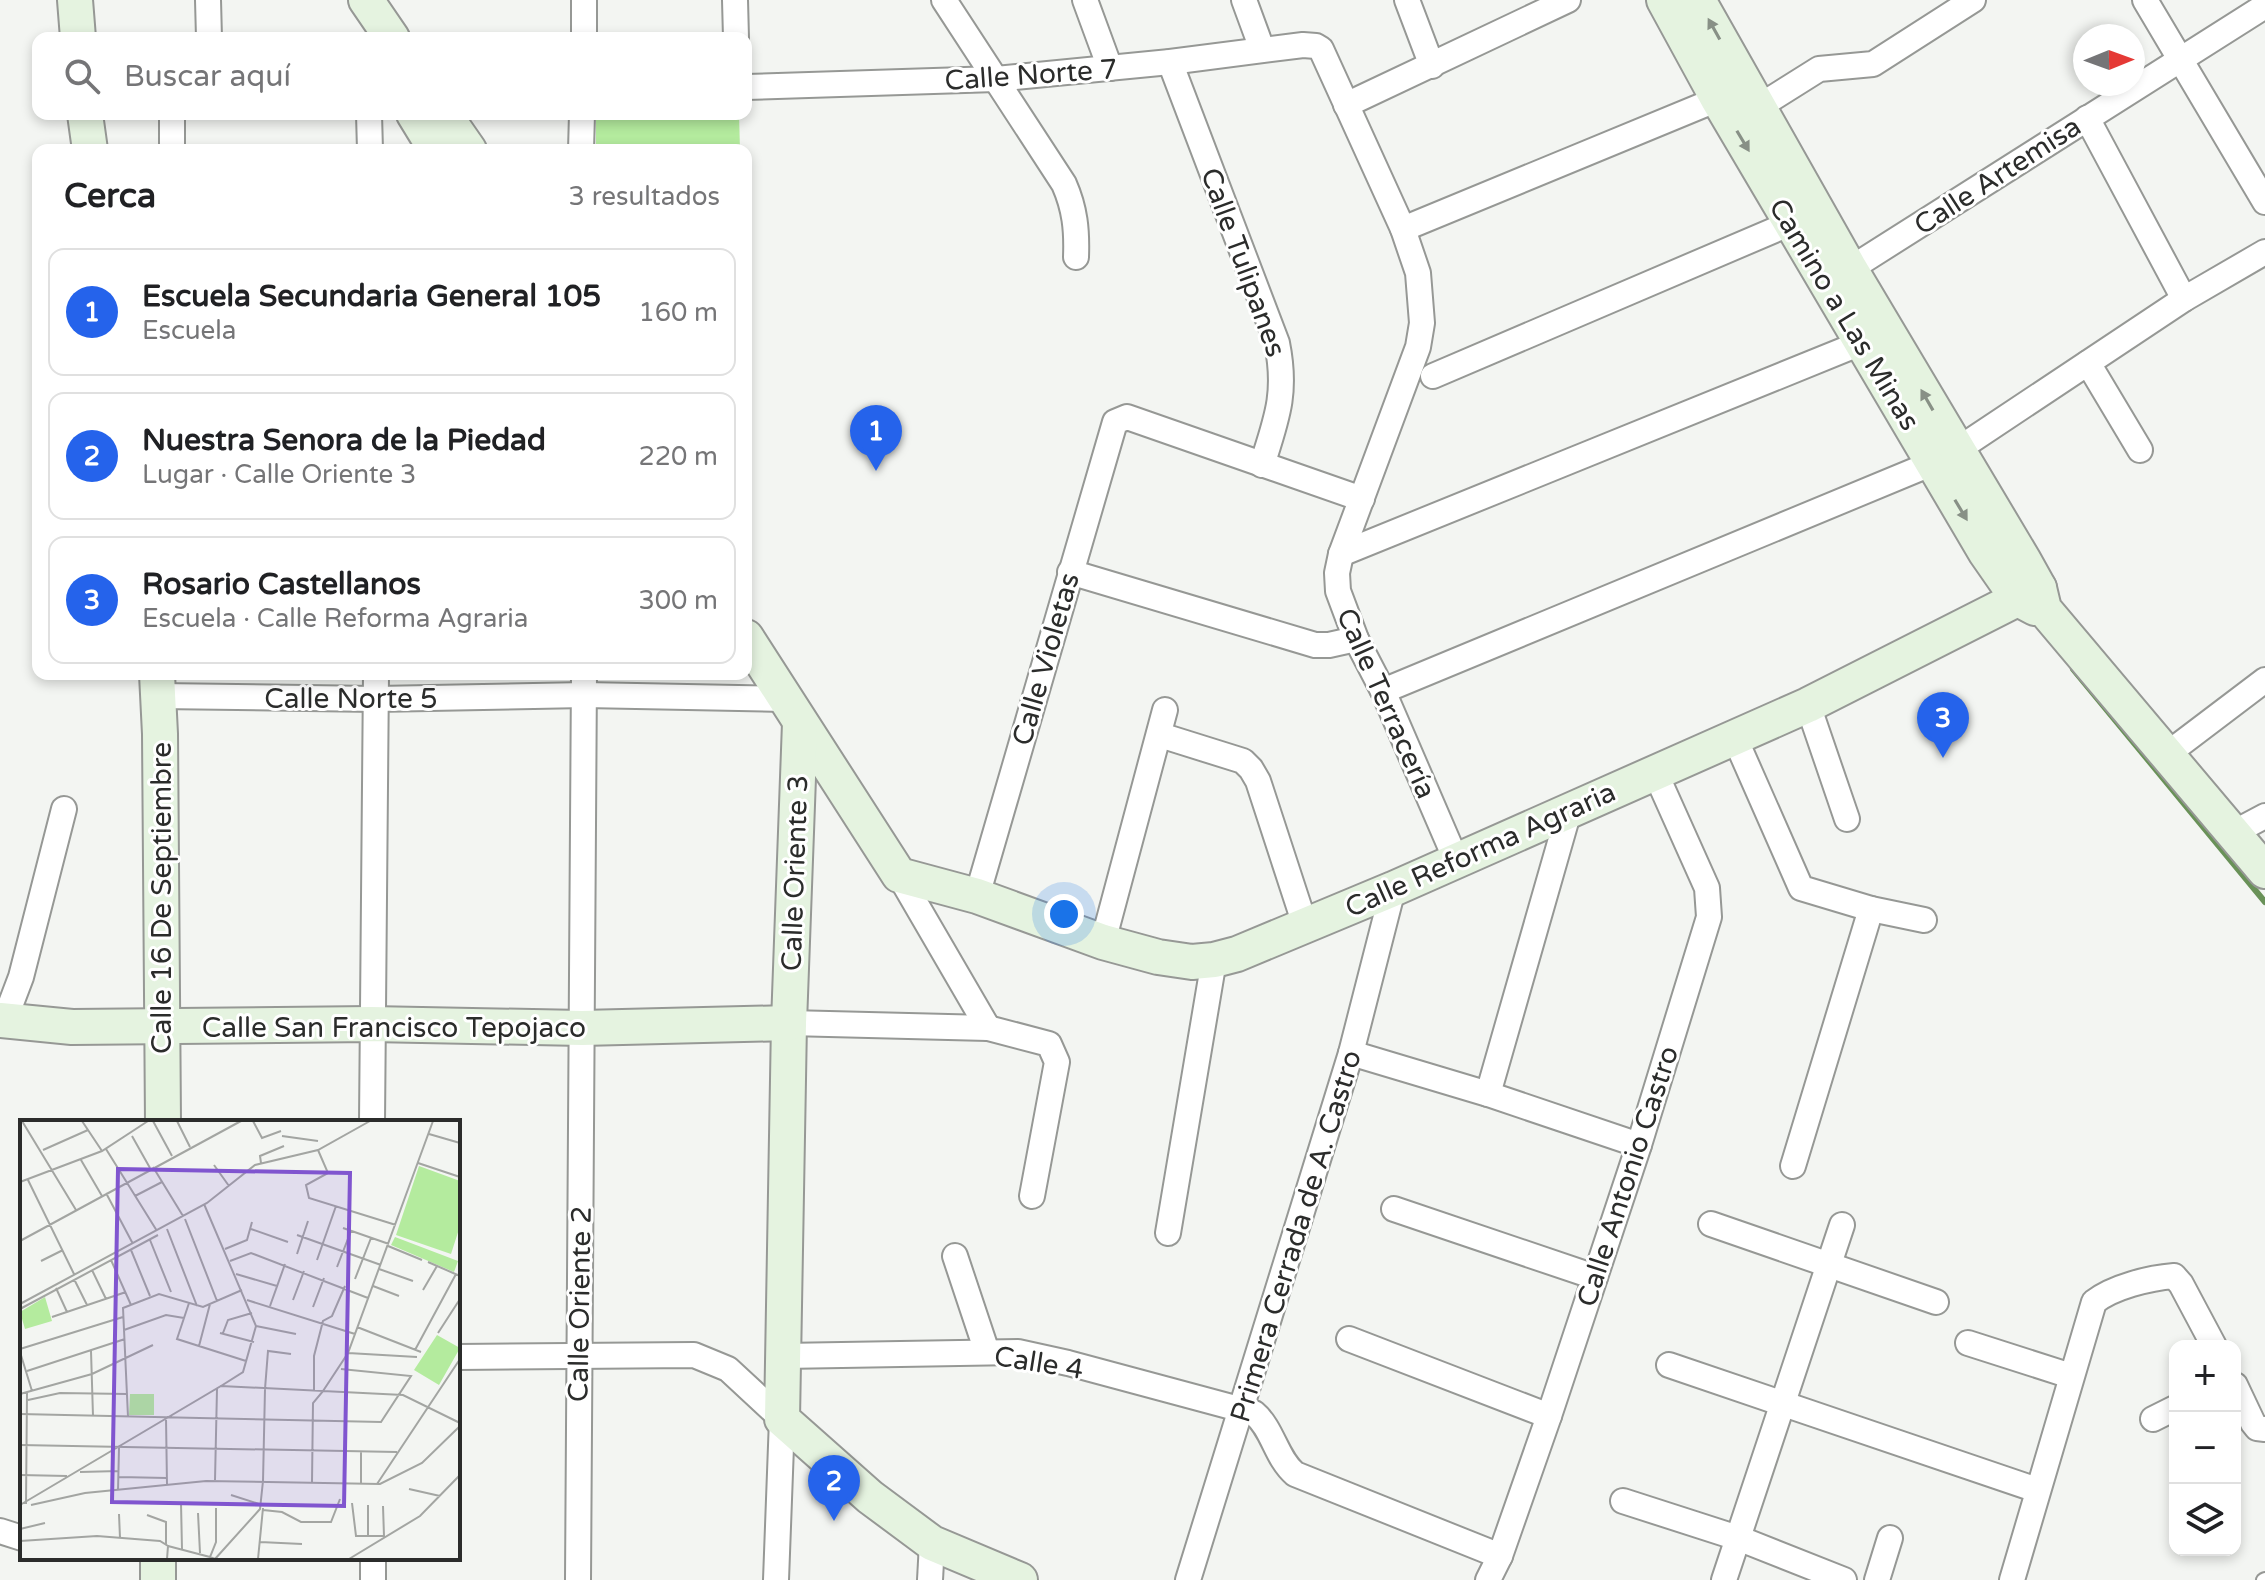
<!DOCTYPE html>
<html lang="es">
<head>
<meta charset="utf-8">
<style>
  body { margin:0; font-family:"Varela Round",sans-serif; background:#f2f2f2; color:#202124 }
  .controls { position:absolute; right:24px; bottom:24px; display:grid; overflow:hidden; border-radius:16px; box-shadow:0 4px 12px #0003 }
  .controls button { width:72px; height:72px; display:grid; place-items:center; padding:0; border:0; border-bottom:2px solid #e0e0e0; background:#fff; color:#202124; font:40px sans-serif }
  .compass { position:absolute; left:2073px; top:24px; width:72px; height:72px; border-radius:50%; background:#fff; box-shadow:0 4px 12px #0003; rotate:89deg }
  .you { position:absolute; left:1064px; top:914px; width:28px; height:28px; margin:-20px; border:6px solid #fff; border-radius:50%; background:#1a73e8; box-shadow:0 0 0 12px #1a73e833 }
  .badge { display:grid; place-items:center; width:52px; height:52px; border-radius:50%; background:#2563eb; color:#fff; font-size:26px; font-weight:700 }
  .pin { position:absolute; translate:-50% -66px; filter:drop-shadow(0 2px 4px #0008) }
  .pin::after { content:''; position:absolute; top:42px; width:28px; height:24px; background:inherit; clip-path:polygon(0 0,100% 0,50% 100%) }
  .list { margin:0; padding:0; list-style:none }
  h2 { display:flex; justify-content:space-between; align-items:center; height:104px; margin:0; padding:0 32px; font-size:34px }
  h2 small { font-size:26px; font-weight:400; color:#757577 }
  .list li { display:grid; grid-template-columns:52px 1fr auto; gap:24px; align-items:center; box-sizing:border-box; height:128px; margin:0 16px 16px; padding:0 16px; border:2px solid #e0e0e0; border-radius:16px }
  .list b { display:block; font-size:30px; white-space:nowrap }
  .list p { margin:0; font-size:26px; white-space:nowrap; color:#757577 }
  .list em { font-size:26px; font-style:normal; color:#757577 }
  .icon { flex:none; width:44px; height:44px; fill:none; stroke:currentColor; stroke-width:2; stroke-linecap:round; stroke-linejoin:round }
  .map { position:relative; flex:none; width:2265px; height:1580px; overflow:hidden }
  .search { position:absolute; background:#fff; box-shadow:0 4px 12px #0003; left:32px; top:32px; width:720px; height:88px; display:flex; align-items:center; gap:20px; box-sizing:border-box; padding:0 28px; border-radius:16px; color:#757577; font-size:30px }
  .panel { position:absolute; background:#fff; box-shadow:0 4px 12px #0003; left:32px; top:144px; width:720px; height:536px; border-radius:16px }
  .map>svg:first-child { display:block }
</style>
</head>
<body>
<div class="map">
<svg width="2265" height="1580" viewBox="0 0 2265 1580">
  <rect width="100%" height="100%" fill="#f3f5f2"/>
  <!-- green -->
  <path fill="#b4eb9e" d="M596,114H739L740,150H596Z"/>
  <g fill="none" stroke-linecap="round" stroke-linejoin="round">
    <!-- stream -->
    <path stroke="#699158" stroke-width="6" d="M2073,669L2265,902"/>
    <!-- lane casing -->
    <g stroke="#969895" stroke-width="16">
      <path id="lane" d="M2263,1580L2265,1579"/>
    </g>
    <!-- street casing -->
    <g stroke="#969895" stroke-width="28">
      <g id="street">
        <path d="M208,0L209,38"/>
        <path d="M735,0L736,38"/>
        <path d="M944,0L1064,184C1075,209 1077,230 1076,257"/>
        <path d="M1085,0L1110,68"/>
        <path d="M1244,0L1262,49"/>
        <path d="M1407,0L1432,66"/>
        <path d="M2145,0L2265,202"/>
        <path d="M584,38V0"/>
        <path d="M1170,62L1277,343C1287,393 1277,418 1262,465"/>
        <path d="M746,87L996,79L1170,62L1303,45L1316,46L1321,49L1403,229L1418,273L1422,323L1418,347L1341,554L1337,573L1338,591L1356,639L1383,691L1456,860"/>
        <path d="M1346,105L1568,0"/>
        <path d="M1757,108L1819,69L1873,64L1973,0"/>
        <path d="M369,114L370,150"/>
        <path d="M2087,118L2184,299"/>
        <path d="M172,150V114"/>
        <path d="M581,150L582,114"/>
        <path d="M1403,229L1718,99"/>
        <path d="M1850,269L2265,6"/>
        <path d="M2088,363L2140,450"/>
        <path d="M1433,376L1791,223"/>
        <path d="M1957,450L2184,299L2265,252"/>
        <path d="M1341,554L1861,343"/>
        <path d="M1070,572L1315,645H1329L1356,639"/>
        <path d="M1383,691L1933,463"/>
        <path d="M159,696L376,699L585,695L784,699"/>
        <path d="M1808,705L1847,819"/>
        <path d="M1160,735L1243,761L1251,769L1258,781L1305,925"/>
        <path d="M1734,736L1801,888L1871,909L1924,920"/>
        <path d="M2166,755L2265,680"/>
        <path d="M2233,833L2265,816"/>
        <path d="M899,875L988,1028"/>
        <path d="M977,896L1115,422L1127,417L1362,499"/>
        <path d="M1103,942L1165,710"/>
        <path d="M0,1019L10,1006L21,977L64,809"/>
        <path d="M789,1023L988,1028L1049,1044L1057,1062L1032,1196"/>
        <path d="M1351,1053L1488,1094L1639,1145"/>
        <path d="M1488,1094L1569,811"/>
        <path d="M372,1122L376,674"/>
        <path d="M1793,1166L1871,909"/>
        <path d="M1394,1209L1595,1277"/>
        <path d="M1711,1224L1936,1302"/>
        <path d="M1168,1233L1214,960"/>
        <path d="M955,1256L987,1352"/>
        <path d="M1349,1339L1549,1416"/>
        <path d="M1968,1343L2071,1376"/>
        <path d="M783,1356L1018,1352L1068,1363L1254,1413C1273,1429 1276,1458 1295,1474L1500,1556"/>
        <path d="M458,1357L694,1355L728,1369L782,1419L776,1580"/>
        <path d="M1669,1365L2037,1490"/>
        <path d="M2235,1385L2253,1423L2257,1428L2265,1429"/>
        <path d="M2153,1419L2175,1408"/>
        <path d="M1623,1501L1738,1538L1844,1580"/>
        <path d="M0,1531L22,1538"/>
        <path d="M373,1558V1580"/>
        <path d="M578,1580L584,674"/>
        <path d="M930,1580L932,1543"/>
        <path d="M1188,1580L1351,1053L1393,889"/>
        <path d="M1488,1580L1500,1556L1549,1416L1639,1145L1709,917L1707,888L1655,772"/>
        <path d="M1724,1580L1842,1225"/>
        <path d="M1877,1580L1890,1538"/>
        <path d="M2012,1580L2094,1302C2113,1287 2149,1278 2174,1276L2181,1284L2214,1346"/>
      </g>
    </g>
    <!-- secondary casing -->
    <g stroke="#969895" stroke-width="38">
      <g id="secondary">
        <path d="M75,0L78,38"/>
        <path d="M366,0L392,38"/>
        <path d="M1664,0L1718,99L1986,553L2018,599L2035,608"/>
        <path d="M1698,0L1850,269L2024,561L2039,588L2044,609L2265,871"/>
        <path d="M85,114L90,150"/>
        <path d="M414,114L436,150"/>
        <path d="M444,114L469,150"/>
        <path d="M746,637L899,875L977,896L1103,942L1158,957L1192,962L1214,960L1237,954L1393,889L1808,705L2039,588"/>
        <path d="M157,674L160,734L163,1122"/>
        <path d="M800,723L789,1023L782,1419L870,1497L932,1543L1020,1580"/>
        <path d="M0,1020L72,1027L371,1024L582,1028L789,1023"/>
        <path d="M158,1580V1558"/>
      </g>
    </g>
    <!-- lane -->
    <use href="#lane" stroke="#fff" stroke-width="12"/>
    <!-- street -->
    <use href="#street" stroke="#fff" stroke-width="24"/>
    <!-- secondary -->
    <use href="#secondary" stroke="#e5f3e0" stroke-width="34"/>
  </g>
  <!-- one-way arrows -->
  <defs><path id="oneway-solid" d="M-6-.8H1V-3.2L6.5 0L1 3.2V.8H-6Z" transform="scale(2)"/></defs>
  <g fill="#889086">
    <use href="#oneway-solid" transform="translate(1714 29) rotate(-119)"/>
    <use href="#oneway-solid" transform="translate(1743 141) rotate(59)"/>
    <use href="#oneway-solid" transform="translate(1927 400) rotate(-120)"/>
    <use href="#oneway-solid" transform="translate(1961 510) rotate(59)"/>
  </g>
  <g text-anchor="middle" stroke-width="6" stroke-linejoin="round" paint-order="stroke">
    <!-- street labels -->
    <g font-size="28" fill="#2b2c2b" stroke="#fff">
      <text transform="translate(1031 74) rotate(-4)" y="10">Calle Norte 7</text>
      <text transform="translate(1997 175) rotate(-33)" y="10">Calle Artemisa</text>
      <text transform="translate(1244 262) rotate(70)" y="10">Calle Tulipanes</text>
      <text transform="translate(1845 314) rotate(59)" y="10">Camino a Las Minas</text>
      <text transform="translate(1045 659) rotate(-74)" y="10">Calle Violetas</text>
      <text x="351" y="708">Calle Norte 5</text>
      <text transform="translate(1387 703) rotate(66)" y="10">Calle Terracería</text>
      <text transform="translate(1480 849) rotate(-24)" y="10">Calle Reforma Agraria</text>
      <text transform="translate(794 873) rotate(-88)" y="10">Calle Oriente 3</text>
      <text transform="translate(161 898) rotate(-90)" y="10">Calle 16 De Septiembre</text>
      <text x="394" y="1037">Calle San Francisco Tepojaco</text>
      <text transform="translate(1627 1176) rotate(-72)" y="10">Calle Antonio Castro</text>
      <text transform="translate(1295 1236) rotate(-73)" y="10">Primera Cerrada de A. Castro</text>
      <text transform="translate(579 1304) rotate(-89)" y="10">Calle Oriente 2</text>
      <text transform="translate(1039 1362) rotate(9)" y="10">Calle 4</text>
    </g>
  </g>
  <!-- overview -->
  <g transform="translate(20 1120)">
    <rect width="440" height="440" fill="#f3f5f2"/>
    <path d="M399,46L440,61V106L431,134L376,115ZM375,117L438,141L434,152L371,125ZM25,177L32,201L5,209L0,192ZM417,215L440,228L419,265L394,250ZM110,274H134V295H109Z" fill="#b4eb9e"/>
    <path fill="none" stroke="#a3a5a2" stroke-width="2" d="M2,1L56,90M62,1L82,31M133,1L152,36M157,1L170,27M233,1L242,18L261,11M409,14L440,23M112,16L130,48M262,16L298,21M86,29L137,111M23,30L68,10M298,30L308,53L286,65L289,78L376,105M61,40L82,76M241,43L240,36L264,26M398,43L440,57M194,45L209,66M133,47L163,96M8,60L54,154M0,62L82,31L128,1M86,73L113,124M115,76L142,62M184,84L236,206L223,252L201,266M165,99L197,181M323,108L369,124M147,109L177,186M231,109L268,122M277,115L361,145M130,120L151,172M0,121L221,1M368,126L402,140M205,129L227,120L232,102M111,130L130,176M277,134L288,101M91,140L111,185M297,140L316,86M21,141L43,130M210,141L231,133L348,178M408,142L440,156M317,147L331,111M359,149L393,161M72,150L86,179M216,154L257,166M54,159L67,185M335,159L351,118M353,166L379,176M36,168L47,192M403,170L417,146M227,180L335,214M273,180L284,151M169,183L157,219L226,241M0,184L187,83L235,45L298,30L350,1M250,186L265,144M293,187L304,158M0,189L138,115M32,197L106,172M236,206L276,214M337,207L401,232M104,210L146,195L164,198M200,213L234,222M203,213L208,200L232,193M418,213L440,179M179,226L190,184M0,229L103,197M395,230L436,154M71,231L73,296M0,232L12,271M328,233L397,237M7,251L105,219M245,269L248,231L271,234M294,270V236L303,201L312,196L325,166M0,274L72,254L133,225M8,280L40,273L107,274M0,294L361,302L391,256L321,249M108,297L103,188L139,174L183,187L222,170M146,298L147,365M0,325L377,332M60,352L99,351M0,355L47,356M99,357L147,358M195,360L197,269M243,361L245,269M292,362L293,283L303,271L383,275L440,303M341,363V332M357,364L440,239M389,369L420,376M98,371L99,328M211,375L242,385M161,383L162,429M332,383L336,416H364L363,386M6,384L7,272M0,385L201,266L303,271L328,233L413,1M11,385L65,373L186,361L360,364L402,343L440,306M348,385V416M243,390L262,392L281,402H311L320,379M178,393L180,433M99,394L100,418M127,395L146,402V424M0,409L25,403M0,421L77,416L140,421L148,426L147,439M240,422L282,424M148,426L190,437L196,422V388M190,437L195,439L240,389L243,361M238,439L243,388M329,439L400,396L440,355"/>
    <path fill="#8055cf" fill-opacity="0.15" stroke="#8055cf" stroke-width="4" d="M98,49L330,53L324,386L92,382Z"/>
    <rect width="440" height="440" fill="none" stroke="#2b2c2b" stroke-width="4"/>
  </g>
</svg>
<div class="controls">
<button>+</button>
<button>−</button>
<button><svg class="icon" aria-label="layers" viewBox="0 0 24 24"><path d="M12 4l9 5-9 5-9-5zM3 14l9 5 9-5"/></svg></button>
</div>
<svg class="compass" viewBox="-18 -18 36 36"><path d="M0-13l5 13h-10z" fill="#e53935"/><path d="M0 13l5-13h-10z" fill="#757577"/></svg>
<div class="you"></div>
<div class="pin badge" style="left:876px;top:471px">1</div>
<div class="pin badge" style="left:834px;top:1521px">2</div>
<div class="pin badge" style="left:1943px;top:758px">3</div>
<div class="search"><svg class="icon" aria-label="search" viewBox="0 0 24 24"><circle cx="10" cy="10" r="6"/><path d="M15 15l6 6"/></svg>Buscar aquí</div>
<section class="panel">
<h2>Cerca<small>3 resultados</small></h2>
<ul class="list">
<li><span class="badge">1</span><div><b>Escuela Secundaria General 105</b><p>Escuela</p></div><em>160 m</em></li>
<li><span class="badge">2</span><div><b>Nuestra Senora de la Piedad</b><p>Lugar · Calle Oriente 3</p></div><em>220 m</em></li>
<li><span class="badge">3</span><div><b>Rosario Castellanos</b><p>Escuela · Calle Reforma Agraria</p></div><em>300 m</em></li>
</ul>
</section>
</div>
</body>
</html>
